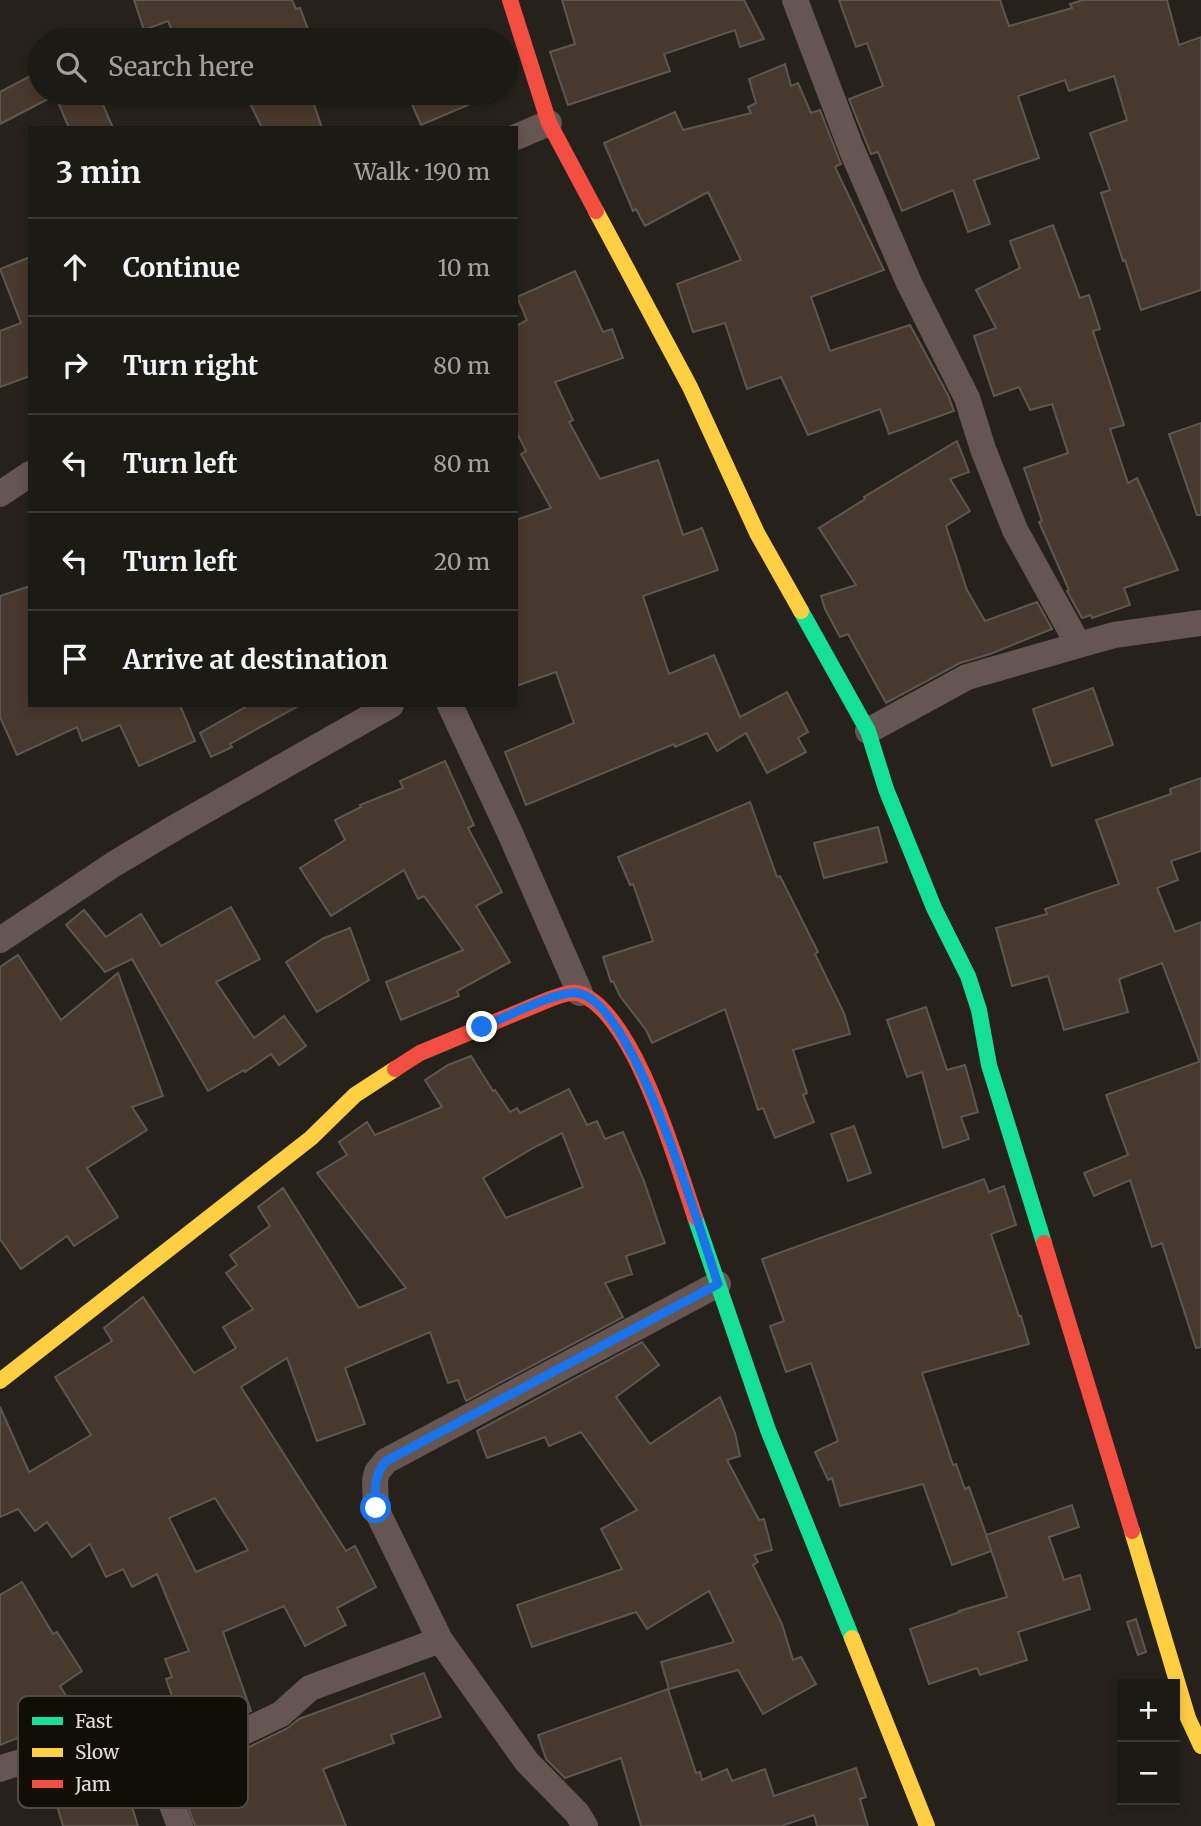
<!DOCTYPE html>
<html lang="en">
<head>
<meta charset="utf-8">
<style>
  body { margin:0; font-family:Merriweather,serif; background:#25231d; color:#f1f3f6 }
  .controls { position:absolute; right:21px; bottom:21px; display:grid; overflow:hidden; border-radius:0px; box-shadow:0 4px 10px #0003 }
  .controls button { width:63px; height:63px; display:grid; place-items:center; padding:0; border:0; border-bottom:2px solid #3a3834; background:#1c1a14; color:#f1f3f6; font:35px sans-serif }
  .stop { position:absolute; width:21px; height:21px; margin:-16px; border:5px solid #1a73e8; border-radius:50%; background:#fff }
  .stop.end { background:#1a73e8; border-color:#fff; box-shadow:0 2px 7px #0008 }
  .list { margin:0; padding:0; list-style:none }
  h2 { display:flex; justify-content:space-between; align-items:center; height:91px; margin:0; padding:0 28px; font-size:30px }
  h2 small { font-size:23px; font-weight:400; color:#a0a1a0 }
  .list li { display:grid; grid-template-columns:46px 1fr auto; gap:21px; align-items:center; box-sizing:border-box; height:98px; padding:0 28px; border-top:2px solid #3a3834 }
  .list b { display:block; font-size:26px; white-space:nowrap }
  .list em { font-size:23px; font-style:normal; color:#a0a1a0 }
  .icon { flex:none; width:38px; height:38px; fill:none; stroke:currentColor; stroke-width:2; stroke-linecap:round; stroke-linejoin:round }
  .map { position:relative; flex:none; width:1201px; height:1826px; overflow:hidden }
  .search { position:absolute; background:#1c1a14; box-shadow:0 4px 10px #0003; left:28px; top:28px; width:490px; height:77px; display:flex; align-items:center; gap:18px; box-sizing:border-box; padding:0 24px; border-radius:38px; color:#a0a1a0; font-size:26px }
  .panel { position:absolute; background:#1c1a14; box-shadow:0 4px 10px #0003; left:28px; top:126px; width:490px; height:581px; border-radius:0px }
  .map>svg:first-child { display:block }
</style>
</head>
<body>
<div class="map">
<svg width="1201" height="1826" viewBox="0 0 1201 1826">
  <rect width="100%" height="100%" fill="#26221b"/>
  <!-- building -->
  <g fill="#48392e" stroke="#5c5752" stroke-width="2" fill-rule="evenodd">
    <path d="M134,0H292L296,9L300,8L312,40H176L168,21L144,30Z"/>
    <path d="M562,0H744L764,39L740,47L735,30L664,54L670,71L568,105L550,52L575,44Z"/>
    <path d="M839,0H1000L1009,26L1072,8L1070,4L1083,0H1167L1179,45L1201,37V290L1141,310L1125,260L1123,261L1101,193L1110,190L1090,133L1127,120L1114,76L1069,91L1065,80L1018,96L1039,158L974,180L990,224L968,232L953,190L902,211L878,152L871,154L849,99L883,86L867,43L856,47Z"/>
    <path d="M785,64L791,86L798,83L811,113L820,110L841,164L835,167L884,270L811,297L830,351L910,325L948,395L954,411L889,434L880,409L808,435L781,377L747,389L725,323L693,332L677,284L741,260L708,192L645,226L636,209L633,211L604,143L675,112L683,130L751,113L748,107L756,103L749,79Z"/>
    <path d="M36,73L40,80V93H47L50,98L0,124V92Z"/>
    <path d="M54,93H98L113,128H69Z"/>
    <path d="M245,93H310L322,128H262Z"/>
    <path d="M407,93H496L421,125Z"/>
    <path d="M1053,225L1080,298L1089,295L1100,329L1093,331L1124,425L1110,429L1128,483L1137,478L1178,570L1124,588L1130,605L1092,618L1091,615L1082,618L1067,591L1069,590L1039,522L1042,521L1024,468L1068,453L1052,404L1030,410L1019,387L994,396L974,336L996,328L976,290L1020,268L1010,241Z"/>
    <path d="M30,257V376L0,387V331L21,323L0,269Z"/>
    <path d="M575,271L603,332L612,329L623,358L555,382L573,420L569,422L600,479L658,460L683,535L702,528L718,570L643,596L669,674L714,655L740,717L787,692L808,732L798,738L806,752L767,773L746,733L717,751L707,733L675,747L674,744L526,805L505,752L574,723L556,672L516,686V520L551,508L521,454L526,451L516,431V326L527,320L517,297Z"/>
    <path d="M1201,423V515H1197L1169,434Z"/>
    <path d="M957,441L969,472L950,479L970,511L946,526L967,590L985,621L1037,602L1052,629L990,654L960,663L886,703L848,634L840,637L825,609L821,596L856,585L819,528L865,499L864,497Z"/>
    <path d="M30,586V705H180L195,741L139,766L120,725L82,741L77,727L17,755L0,717V596Z"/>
    <path d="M1093,688L1113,745L1052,766L1033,709Z"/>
    <path d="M249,705H300L230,744L232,747L211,757L200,733Z"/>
    <path d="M445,761L474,825L468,828L502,892L476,906L510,962L457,991L459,996L401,1020L386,982L463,950L424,896L418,899L404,870L331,916L300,868L345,840L335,820L361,807L360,805L403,788L400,781Z"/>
    <path d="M1201,778V851L1171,861L1178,880L1157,888L1175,932L1201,922V1060H1199L1162,963L1119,979L1128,1012L1064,1030L1048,976L1012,986L996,928L1047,914L1045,909L1119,884L1096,820L1171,794L1170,789Z"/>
    <path d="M750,802L777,877L780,876L818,952L815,954L844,1013L850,1034L793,1050L807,1093L803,1095L814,1122L775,1138L763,1108L758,1110L725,1009L652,1043L646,1030L620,996L613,981L611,982L603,957L653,941L633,884L630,885L618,857Z"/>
    <path d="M878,827L887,862L824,878L814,843Z"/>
    <path d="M231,907L260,959L216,982L254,1038L284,1016L306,1046L279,1065L271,1054L245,1072L244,1070L208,1091L132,959L105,972L66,925L84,910L106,937L141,914L161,946Z"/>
    <path d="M350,928L369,980L317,1012L286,962L324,938Z"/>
    <path d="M18,955L61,1020L118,973L163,1096L132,1107L147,1130L87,1168L118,1217L74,1246L67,1236L21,1269L0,1239V967Z"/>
    <path d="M926,1007L947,1070L965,1065L978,1112L961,1117L969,1139L943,1148L922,1072L907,1077L887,1020Z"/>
    <path d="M471,1056L493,1091L495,1090L510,1112L517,1108L520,1113L569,1089L587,1125L597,1121L605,1139L623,1132L644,1181L665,1243L626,1256L632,1274L605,1283L623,1317L466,1401L458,1380L448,1383L430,1332L345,1368L365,1424L317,1441L287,1358L241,1387L346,1551L355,1546L376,1587L337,1608L346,1625L305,1646L284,1606L223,1632L251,1711L188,1741L166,1679L172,1677L165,1659L189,1651L157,1574L132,1587L123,1569L106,1577L90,1544L72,1557L47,1522L35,1531L18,1509L0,1517V1407L29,1472L91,1435L55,1377L112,1341L104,1328L143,1297L194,1373L236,1348L223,1327L253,1309L226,1273L237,1265L230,1255L270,1226L258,1207L283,1188L359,1308L406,1288L317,1173L347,1155L339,1142L367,1122L375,1135L442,1107L425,1080L448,1065ZM562,1133L583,1187L506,1218L483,1178L533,1148ZM215,1498L248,1550L196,1572L169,1518Z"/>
    <path d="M1201,1061V1347L1196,1348L1162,1243L1152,1247L1130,1180L1094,1196L1084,1173L1128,1155L1106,1095Z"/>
    <path d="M854,1126L871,1173L848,1181L831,1134Z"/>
    <path d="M984,1179L989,1192L1004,1186L1016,1225L991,1234L1019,1316H1021L1029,1344L922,1373L953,1465L956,1464L965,1489L969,1487L992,1551L952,1565L923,1484L840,1506L832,1478L828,1480L815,1452L838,1441L811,1363L786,1372L770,1326L784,1321L762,1259Z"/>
    <path d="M642,1342L659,1365L616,1397L650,1444L720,1397L735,1433L740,1456L727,1460L759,1520L764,1519L772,1550L754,1555L758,1562L753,1565L782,1624L793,1660L801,1657L816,1684L763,1714L738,1670L669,1689L661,1662L734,1642L709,1591L647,1629L636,1612L532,1647L517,1605L622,1569L601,1529L637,1510L581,1432L549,1446L545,1437L487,1458L477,1431Z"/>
    <path d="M1072,1505L1079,1527L1049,1537L1064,1580L1080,1575L1090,1609L1018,1632L1027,1660L980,1675L977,1668L929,1684L910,1629L960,1612L959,1611L1007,1597L986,1535Z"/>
    <path d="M22,1582L53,1634L57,1632L82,1671L60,1686L71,1704L20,1737L0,1745V1595Z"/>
    <path d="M1136,1619L1146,1652L1138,1655L1127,1622Z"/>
    <path d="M424,1673L441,1717L391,1735L394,1743L323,1769L346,1826H195L179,1781L288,1728L299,1719Z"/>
    <path d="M668,1689L696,1773L700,1772L702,1780L727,1769L732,1781L765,1769L774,1796L856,1768L866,1797L860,1799L868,1826H817L814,1815L781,1826H641L621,1758L565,1778L546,1759L538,1735Z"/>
    <path d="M123,1778L138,1826H63L55,1799Z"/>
  </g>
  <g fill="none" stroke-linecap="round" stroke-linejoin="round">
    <!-- street -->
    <g stroke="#665652" stroke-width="26">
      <path d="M795,0L851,148L909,283L967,398L983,449L1015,530L1078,644"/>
      <path d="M516,137L549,123"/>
      <path d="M0,494L30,474"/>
      <path d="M450,705L510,833L580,993"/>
      <path d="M868,731L967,677L1114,635L1201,623"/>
      <path d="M0,940L114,864L176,827L391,705"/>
      <path d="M0,1769C37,1754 121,1743 153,1772C167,1785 173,1809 180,1826"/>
      <path d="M156,1774L281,1714L310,1688L440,1640"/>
      <path d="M585,1826L577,1813L527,1762L440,1640L376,1509L375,1481L377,1472L386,1461L718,1284"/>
    </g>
    <!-- fast -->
    <g stroke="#16e098" stroke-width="16">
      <path d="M801,611L868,731L886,789L934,908L968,976L979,1010L989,1065L1044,1243"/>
      <path d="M695,1217L768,1430L852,1638"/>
    </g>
    <!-- slow -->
    <g stroke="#ffcf43" stroke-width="16">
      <path d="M596,211L690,387L757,533L801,611"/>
      <path d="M0,1381L311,1138L355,1095L395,1069"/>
      <path d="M1132,1531L1188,1718L1201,1746"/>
      <path d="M852,1638L927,1826"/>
    </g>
    <!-- jam -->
    <g stroke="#f24e42" stroke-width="16">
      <path d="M510,0L549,123L596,211"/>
      <path d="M395,1069L420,1053L550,999C559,996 572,990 581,994C636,1017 676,1162 695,1217"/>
      <path d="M1044,1243L1132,1531"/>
    </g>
  </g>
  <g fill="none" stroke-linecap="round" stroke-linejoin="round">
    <!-- route -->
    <path stroke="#1a73e8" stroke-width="9" d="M376,1508C375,1490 373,1476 386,1461L718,1284C700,1231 634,1000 577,993C558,990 502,1019 482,1027"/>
  </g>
  <!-- legend -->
  <rect x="18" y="1696" width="230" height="112" rx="10" fill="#110d07" stroke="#504c45" stroke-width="2"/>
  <rect x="32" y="1717" width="31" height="8" fill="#16e098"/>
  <rect x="32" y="1748" width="31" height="9" fill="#ffcf43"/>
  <rect x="32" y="1780" width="31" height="8" fill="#f24e42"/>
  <g font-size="19" fill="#e4dfd6">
    <text x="75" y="1728">Fast</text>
    <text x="75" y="1759">Slow</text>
    <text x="75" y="1791">Jam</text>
  </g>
</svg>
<div class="controls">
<button>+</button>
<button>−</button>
</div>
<div class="stop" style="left:376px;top:1508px"></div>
<div class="stop end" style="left:482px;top:1027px"></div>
<div class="search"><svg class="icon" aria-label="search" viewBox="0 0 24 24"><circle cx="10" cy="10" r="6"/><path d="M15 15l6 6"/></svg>Search here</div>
<section class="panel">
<h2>3 min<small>Walk · 190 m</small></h2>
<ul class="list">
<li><svg class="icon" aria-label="ahead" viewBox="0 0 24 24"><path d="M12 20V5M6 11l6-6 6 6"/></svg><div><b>Continue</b></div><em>10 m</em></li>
<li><svg class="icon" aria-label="right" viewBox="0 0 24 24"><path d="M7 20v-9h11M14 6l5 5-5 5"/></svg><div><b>Turn right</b></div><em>80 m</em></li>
<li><svg class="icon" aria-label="left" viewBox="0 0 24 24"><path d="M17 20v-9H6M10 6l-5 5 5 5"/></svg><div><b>Turn left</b></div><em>80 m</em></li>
<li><svg class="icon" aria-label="left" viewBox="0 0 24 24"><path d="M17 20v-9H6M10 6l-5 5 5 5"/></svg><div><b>Turn left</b></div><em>20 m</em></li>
<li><svg class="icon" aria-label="arrive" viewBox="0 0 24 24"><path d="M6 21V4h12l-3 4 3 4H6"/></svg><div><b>Arrive at destination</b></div></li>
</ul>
</section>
</div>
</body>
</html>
